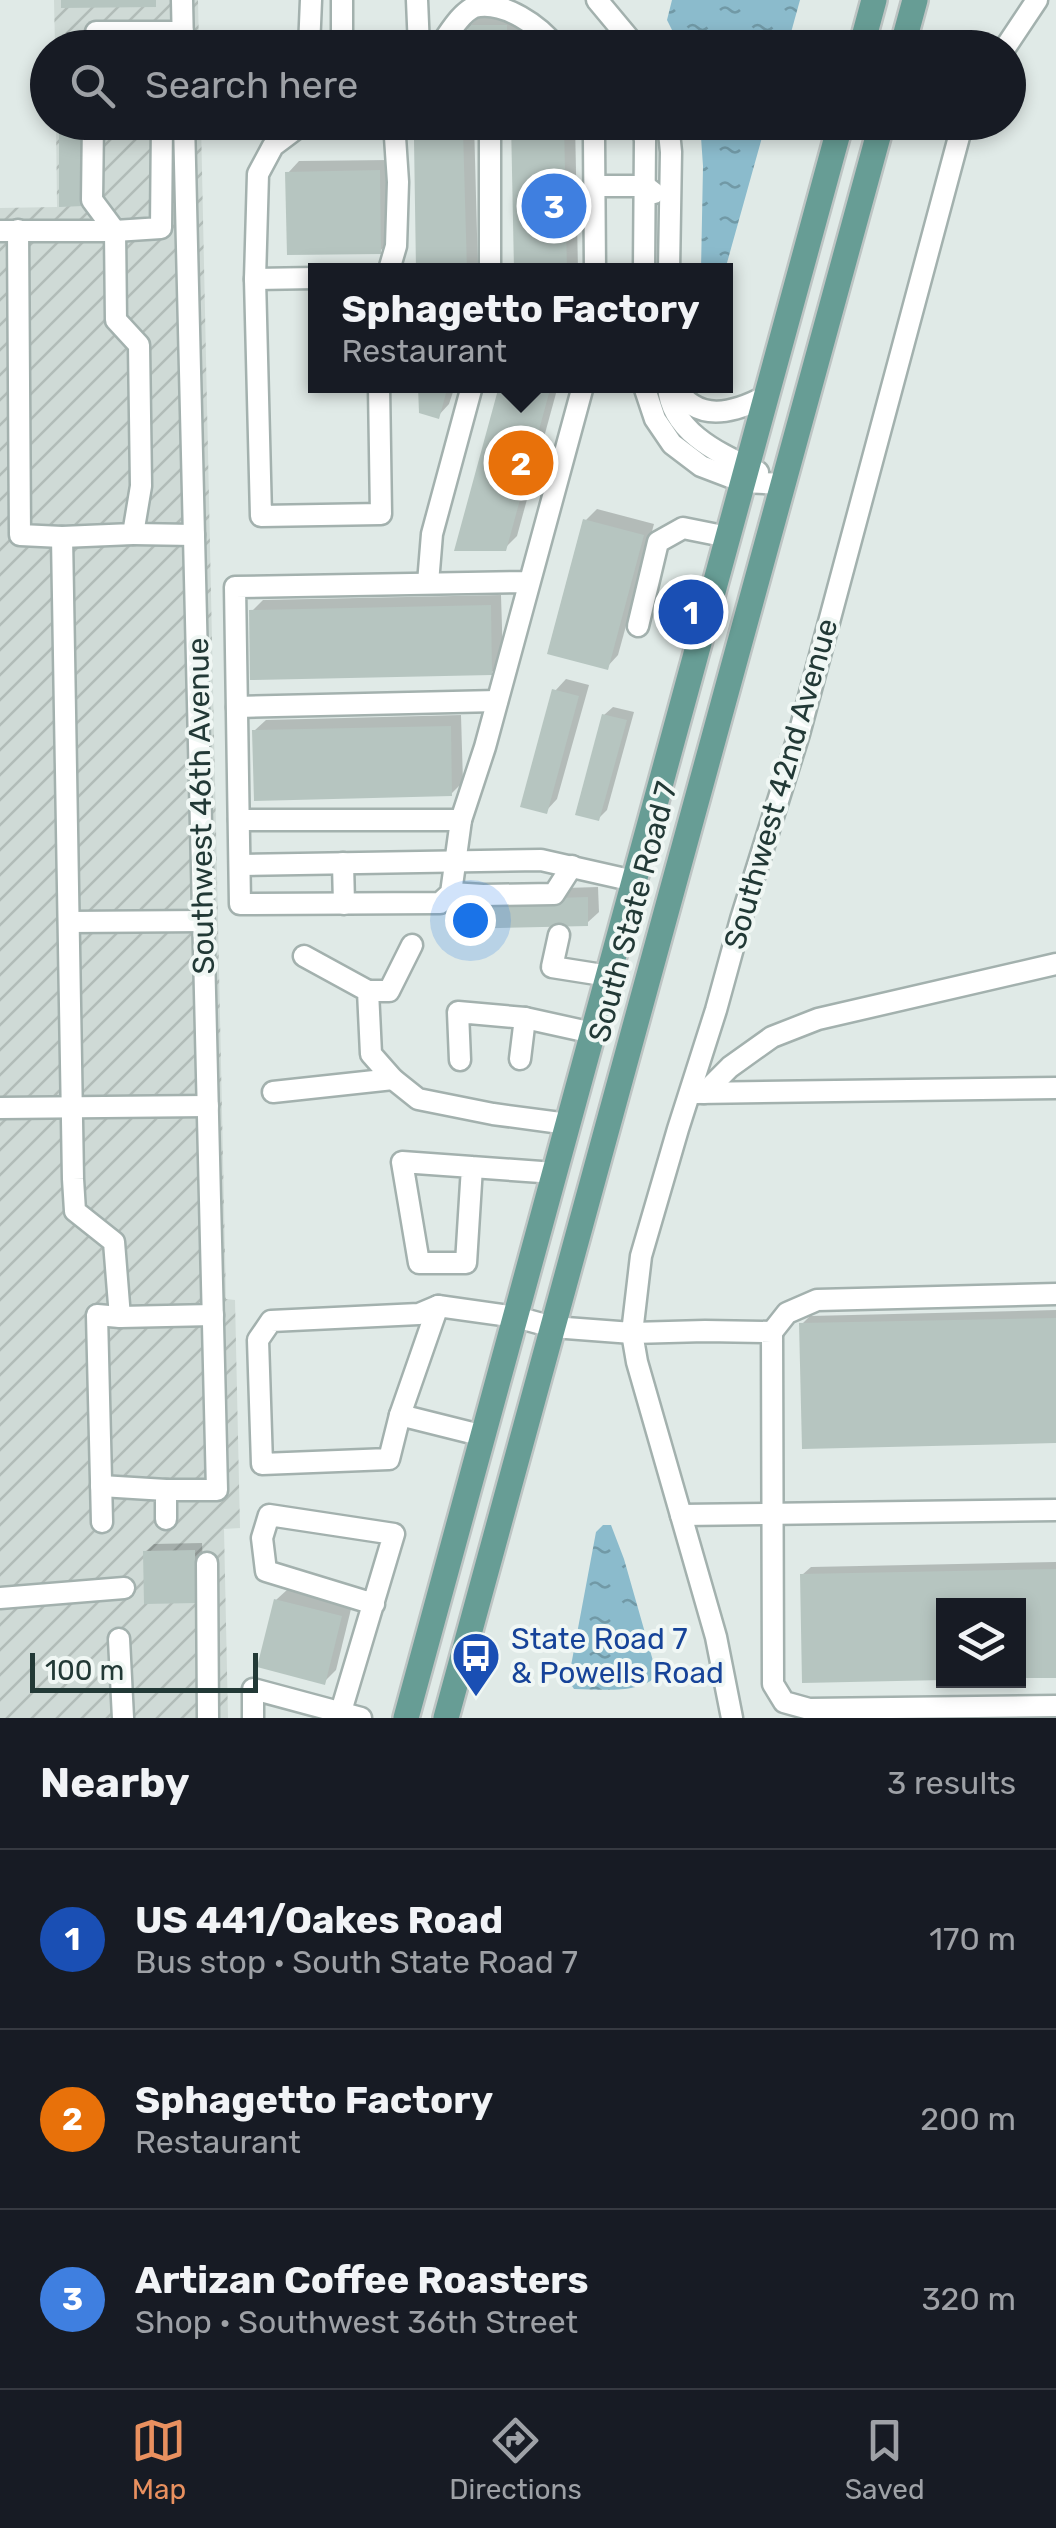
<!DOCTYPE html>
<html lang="en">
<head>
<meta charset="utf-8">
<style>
  body { margin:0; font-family:Rubik,sans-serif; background:#20242c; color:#f1f3f6 }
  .controls { position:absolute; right:30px; bottom:30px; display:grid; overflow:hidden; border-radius:0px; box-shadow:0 5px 15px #0003 }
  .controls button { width:90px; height:90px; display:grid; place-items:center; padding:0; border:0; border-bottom:2px solid #363941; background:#171b24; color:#f1f3f6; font:50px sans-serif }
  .scale { position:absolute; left:30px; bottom:25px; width:228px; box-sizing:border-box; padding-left:10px; border:5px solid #223936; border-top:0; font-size:28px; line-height:35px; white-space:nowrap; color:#223936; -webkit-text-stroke:8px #f0f7f4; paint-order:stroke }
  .you { position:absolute; left:470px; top:920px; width:35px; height:35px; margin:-25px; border:8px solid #fff; border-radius:50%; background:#1a73e8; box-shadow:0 0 0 15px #1a73e833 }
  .badge { display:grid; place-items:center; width:65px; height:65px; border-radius:50%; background:#e9905f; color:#fff; font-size:32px; font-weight:700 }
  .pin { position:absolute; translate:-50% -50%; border:5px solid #fff; box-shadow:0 2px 10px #0006 }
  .popup { position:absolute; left:308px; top:263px; width:425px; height:130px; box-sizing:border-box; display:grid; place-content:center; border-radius:0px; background:#171b24; filter:drop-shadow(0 2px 8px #0005); font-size:32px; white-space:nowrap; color:#9ea1a6 }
  .popup b { font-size:38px; color:#f1f3f6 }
  .popup::after { content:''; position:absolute; left:50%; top:100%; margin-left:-20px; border:20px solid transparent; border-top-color:#171b24 }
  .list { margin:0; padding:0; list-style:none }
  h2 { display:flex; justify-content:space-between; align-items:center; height:130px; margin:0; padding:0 40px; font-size:42px }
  h2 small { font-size:32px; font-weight:400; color:#9ea1a6 }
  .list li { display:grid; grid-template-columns:65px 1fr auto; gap:30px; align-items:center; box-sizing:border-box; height:180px; padding:0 40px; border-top:2px solid #363941 }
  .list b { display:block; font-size:38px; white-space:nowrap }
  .list p { margin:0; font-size:32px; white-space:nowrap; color:#9ea1a6 }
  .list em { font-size:32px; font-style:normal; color:#9ea1a6 }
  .icon { flex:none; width:55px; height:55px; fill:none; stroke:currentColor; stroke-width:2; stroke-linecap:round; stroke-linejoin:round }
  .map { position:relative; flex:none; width:1056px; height:1718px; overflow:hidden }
  .search { position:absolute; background:#171b24; box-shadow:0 5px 15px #0003; left:30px; right:30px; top:30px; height:110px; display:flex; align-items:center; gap:25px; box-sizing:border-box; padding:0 35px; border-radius:55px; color:#9ea1a6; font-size:38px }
  .sheet { height:670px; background:#171b24 }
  nav { display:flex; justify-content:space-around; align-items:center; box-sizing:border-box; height:140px; border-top:2px solid #363941; background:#171b24; font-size:28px; color:#9ea1a6 }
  nav a { display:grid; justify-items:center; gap:5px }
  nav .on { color:#e9905f }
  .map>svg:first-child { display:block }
</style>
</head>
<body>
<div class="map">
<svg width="1056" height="1718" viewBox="0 0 1056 1718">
  <defs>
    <pattern id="industrial-furrows" width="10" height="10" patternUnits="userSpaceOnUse" patternTransform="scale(2.5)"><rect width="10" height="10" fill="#cfdad6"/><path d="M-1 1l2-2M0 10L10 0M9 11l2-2" fill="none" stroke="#b1bcb8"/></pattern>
    <pattern id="water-ripples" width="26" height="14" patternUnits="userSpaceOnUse" patternTransform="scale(2.5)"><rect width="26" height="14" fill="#8bbbcc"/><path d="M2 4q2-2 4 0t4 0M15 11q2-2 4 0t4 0" fill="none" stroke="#7199a6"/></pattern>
  </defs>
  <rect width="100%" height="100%" fill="#e0eae7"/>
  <!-- industrial -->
  <g fill="url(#industrial-furrows)">
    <path d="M54,0H198L199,47H55Z"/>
    <path d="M56,123H201L226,1299L235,1300L240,1528L224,1529L228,1718H0V208L57,207Z"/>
  </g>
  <!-- water -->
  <g fill="url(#water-ripples)">
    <path d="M672,0H800L787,47L681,48L667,20Z"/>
    <path d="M700,123H766L725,270H701L703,166Z"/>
    <path d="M603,1525H611L624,1559L657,1675C641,1695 598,1689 574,1689L570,1683V1671L596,1532Z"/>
  </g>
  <!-- shadow -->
  <g fill="#0003">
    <path d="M482,14H518V32L534,31V48H470V26Z"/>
    <path d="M437,122H474L478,270H419L416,141L428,130H437Z"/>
    <path d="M514,122H575L578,270H517Z"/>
    <path d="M390,160L391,240L380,251L288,173L299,161Z"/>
    <path d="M421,386H455L449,404L438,416L422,411Z"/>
    <path d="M501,386H558L517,536L505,548H457Z"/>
    <path d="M597,509L654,524L618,655L607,667L586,520Z"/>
    <path d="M501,595L503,661L491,673L252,611L263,600Z"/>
    <path d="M566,679L589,685L557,799L546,811L555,691Z"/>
    <path d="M613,707L634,712L607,810L598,819L604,715Z"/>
    <path d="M461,715L463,782L451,794L254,731L266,720Z"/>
    <path d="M598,887L599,912L587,923L472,891Z"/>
    <path d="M1056,1310V1441L802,1324L810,1316Z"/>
    <path d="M202,1543L204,1592L195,1600L145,1552L154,1544Z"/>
    <path d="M1056,1562V1675L1018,1606L802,1575L811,1567Z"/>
    <path d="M288,1589L352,1605L336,1670L324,1682L276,1600Z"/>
  </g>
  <!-- building -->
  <g fill="#b6c5c0">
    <path d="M61,0H156V7L61,8Z"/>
    <path d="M467,25H507V42H523V48H468Z"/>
    <path d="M59,122H82L83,206L59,207Z"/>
    <path d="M434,122H457L463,130L467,270H416L414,140H434Z"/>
    <path d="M511,122H564L567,270H514Z"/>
    <path d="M380,170L381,254L287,255L285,172Z"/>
    <path d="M418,386H448L439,419L419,413Z"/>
    <path d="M499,386H551L506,551H454Z"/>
    <path d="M583,519L644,535L608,670L547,654Z"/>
    <path d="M491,605L492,675L250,680L249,610Z"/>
    <path d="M552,689L579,696L547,814L520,807Z"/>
    <path d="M602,714L627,720L599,821L575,815Z"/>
    <path d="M451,726L452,796L254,801L252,730Z"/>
    <path d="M588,897V926L459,929L458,901Z"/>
    <path d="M1056,1318V1443L802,1449L799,1323Z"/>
    <path d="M195,1550L196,1603L144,1604L143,1551Z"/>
    <path d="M1056,1569V1678H1018V1606H944V1680L802,1683L800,1574Z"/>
    <path d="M274,1599L342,1616L325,1685L257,1667Z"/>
  </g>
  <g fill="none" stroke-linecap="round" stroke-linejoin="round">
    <!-- minor casing -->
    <g stroke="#a3b1ae" stroke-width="25">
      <g id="minor">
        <path d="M182,0L183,48"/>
        <path d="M342,0V48"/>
        <path d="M417,0L419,48"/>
        <path d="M597,0L637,48"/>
        <path d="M96,32H183"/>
        <path d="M441,44C450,32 460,14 474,7C504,0 540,26 557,48"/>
        <path d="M309,48L311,0"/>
        <path d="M1005,48L1037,0"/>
        <path d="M305,122L273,146L258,174L255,279L261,516L381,514L379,386"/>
        <path d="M487,122L490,137V270"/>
        <path d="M592,122L594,139L595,270"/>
        <path d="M641,122L645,140L644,270"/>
        <path d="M668,122L671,152L669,270"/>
        <path d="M595,186H645L654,193"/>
        <path d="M18,230L20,535L62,537L133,534L141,486L139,345L116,320L115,231L92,200L93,122"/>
        <path d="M0,231H115L161,228L162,122"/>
        <path d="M389,270L396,246L398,182L394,122"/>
        <path d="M255,279L316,278"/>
        <path d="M644,386L655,419L672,444L701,466L743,482L783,484"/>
        <path d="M668,386C671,433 721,454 758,472"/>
        <path d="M675,386C697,424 734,413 766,396"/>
        <path d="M133,534L194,535"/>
        <path d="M62,537L73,1179L75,1211L114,1242L120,1317L97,1315L102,1522"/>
        <path d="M529,582L235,587L240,904L440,903L451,893L461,820L485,747L583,386"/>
        <path d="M428,583L432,534L472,386"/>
        <path d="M638,626L658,542L683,528L728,537"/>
        <path d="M237,707L497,701"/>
        <path d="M239,820H461"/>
        <path d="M343,863L344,904"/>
        <path d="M240,865L541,860L634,881"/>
        <path d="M451,893L483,895L554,894L572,866"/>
        <path d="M69,922L204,921"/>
        <path d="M559,935L552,967L609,976"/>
        <path d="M304,956L368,991L371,1054L393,1079L418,1099L493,1114L568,1124"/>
        <path d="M368,991H389L412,945"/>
        <path d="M520,1059L525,1018"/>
        <path d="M460,1060L458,1012L525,1018L593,1033"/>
        <path d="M273,1092L393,1079"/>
        <path d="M697,1093L1056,1088"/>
        <path d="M704,1093L730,1067L772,1037L818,1019L1056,964"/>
        <path d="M0,1108L208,1106"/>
        <path d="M472,1167L466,1263H419L402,1162L555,1173"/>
        <path d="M438,1306L419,1314L271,1321L258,1340L262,1464L389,1459L400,1415L484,1436"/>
        <path d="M120,1317L213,1315"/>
        <path d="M772,1332L787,1313L817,1300L1056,1294"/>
        <path d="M400,1415L438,1306L516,1317L553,1327L632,1333L641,1256L678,1129L716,1010L741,919L799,734L963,122"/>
        <path d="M101,1486L166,1490V1519"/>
        <path d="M166,1490H217L184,122"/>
        <path d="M681,1515L1056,1510"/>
        <path d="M207,1563L208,1718"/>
        <path d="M0,1598L124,1588"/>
        <path d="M119,1639L123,1718"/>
        <path d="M253,1718V1689L361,1718"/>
        <path d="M339,1718L394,1534L269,1515L262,1538L266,1571L374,1604"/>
        <path d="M732,1718L716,1637L637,1362L632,1333L705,1331L772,1332L773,1684L784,1702L809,1709L1056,1706"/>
      </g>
    </g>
    <!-- major casing -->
    <g stroke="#bdc4c3" stroke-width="30">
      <g id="major">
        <path d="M861,48L874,0"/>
        <path d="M902,48L915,0"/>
        <path d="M406,1718L841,122"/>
        <path d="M446,1718L882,122"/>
      </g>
    </g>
    <!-- minor -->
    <use href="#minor" stroke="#fff" stroke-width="20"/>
    <!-- major -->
    <use href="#major" stroke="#679d95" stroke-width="25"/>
  </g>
  <!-- icons -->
  <defs>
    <g id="bus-pin" transform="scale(2.5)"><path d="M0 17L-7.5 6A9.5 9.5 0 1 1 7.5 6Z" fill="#1a4fb4" stroke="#f0f7f4"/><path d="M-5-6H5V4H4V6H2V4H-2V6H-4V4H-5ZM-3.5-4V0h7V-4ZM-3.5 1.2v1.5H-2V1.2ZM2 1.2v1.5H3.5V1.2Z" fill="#fff"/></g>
  </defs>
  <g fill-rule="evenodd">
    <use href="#bus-pin" x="476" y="1656"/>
  </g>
  <g text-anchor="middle" stroke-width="8" stroke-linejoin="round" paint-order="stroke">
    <!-- street labels -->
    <g font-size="30" fill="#223936" stroke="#f0f7f4">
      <text transform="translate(781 784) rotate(-74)" y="10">Southwest 42nd Avenue</text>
      <text transform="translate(201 806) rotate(-91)" y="10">Southwest 46th Avenue</text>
      <text transform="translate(633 912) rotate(-75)" y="10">South State Road 7</text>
    </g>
    <!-- transit labels -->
    <g font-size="30" fill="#164399" stroke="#f0f7f4" text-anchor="start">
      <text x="511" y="1649">State Road 7<tspan x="511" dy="34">&amp; Powells Road</tspan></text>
    </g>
  </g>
</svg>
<div class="controls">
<button><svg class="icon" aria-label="layers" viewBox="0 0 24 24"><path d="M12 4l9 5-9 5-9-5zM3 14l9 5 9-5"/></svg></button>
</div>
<div class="scale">100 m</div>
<div class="you"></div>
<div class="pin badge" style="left:691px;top:612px;background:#1a4fb4">1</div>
<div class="pin badge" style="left:521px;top:463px;background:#e8710a">2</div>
<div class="popup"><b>Sphagetto Factory</b>Restaurant</div>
<div class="pin badge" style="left:554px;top:206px;background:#3f7fe0">3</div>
<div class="search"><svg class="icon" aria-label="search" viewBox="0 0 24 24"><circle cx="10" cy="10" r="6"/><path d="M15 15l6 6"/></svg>Search here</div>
</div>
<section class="sheet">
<h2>Nearby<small>3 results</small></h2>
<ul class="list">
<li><span class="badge" style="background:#1a4fb4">1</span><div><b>US 441/Oakes Road</b><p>Bus stop · South State Road 7</p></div><em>170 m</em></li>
<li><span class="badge" style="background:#e8710a">2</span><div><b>Sphagetto Factory</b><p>Restaurant</p></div><em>200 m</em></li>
<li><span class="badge" style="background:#3f7fe0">3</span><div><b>Artizan Coffee Roasters</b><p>Shop · Southwest 36th Street</p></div><em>320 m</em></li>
</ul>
</section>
<nav>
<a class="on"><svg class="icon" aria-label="map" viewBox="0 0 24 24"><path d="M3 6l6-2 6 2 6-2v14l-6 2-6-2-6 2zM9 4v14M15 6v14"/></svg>Map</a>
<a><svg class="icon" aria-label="directions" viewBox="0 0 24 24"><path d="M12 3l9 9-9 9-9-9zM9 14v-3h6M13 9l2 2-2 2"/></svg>Directions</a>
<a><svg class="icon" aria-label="saved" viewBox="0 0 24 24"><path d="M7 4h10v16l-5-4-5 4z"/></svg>Saved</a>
</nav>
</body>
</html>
